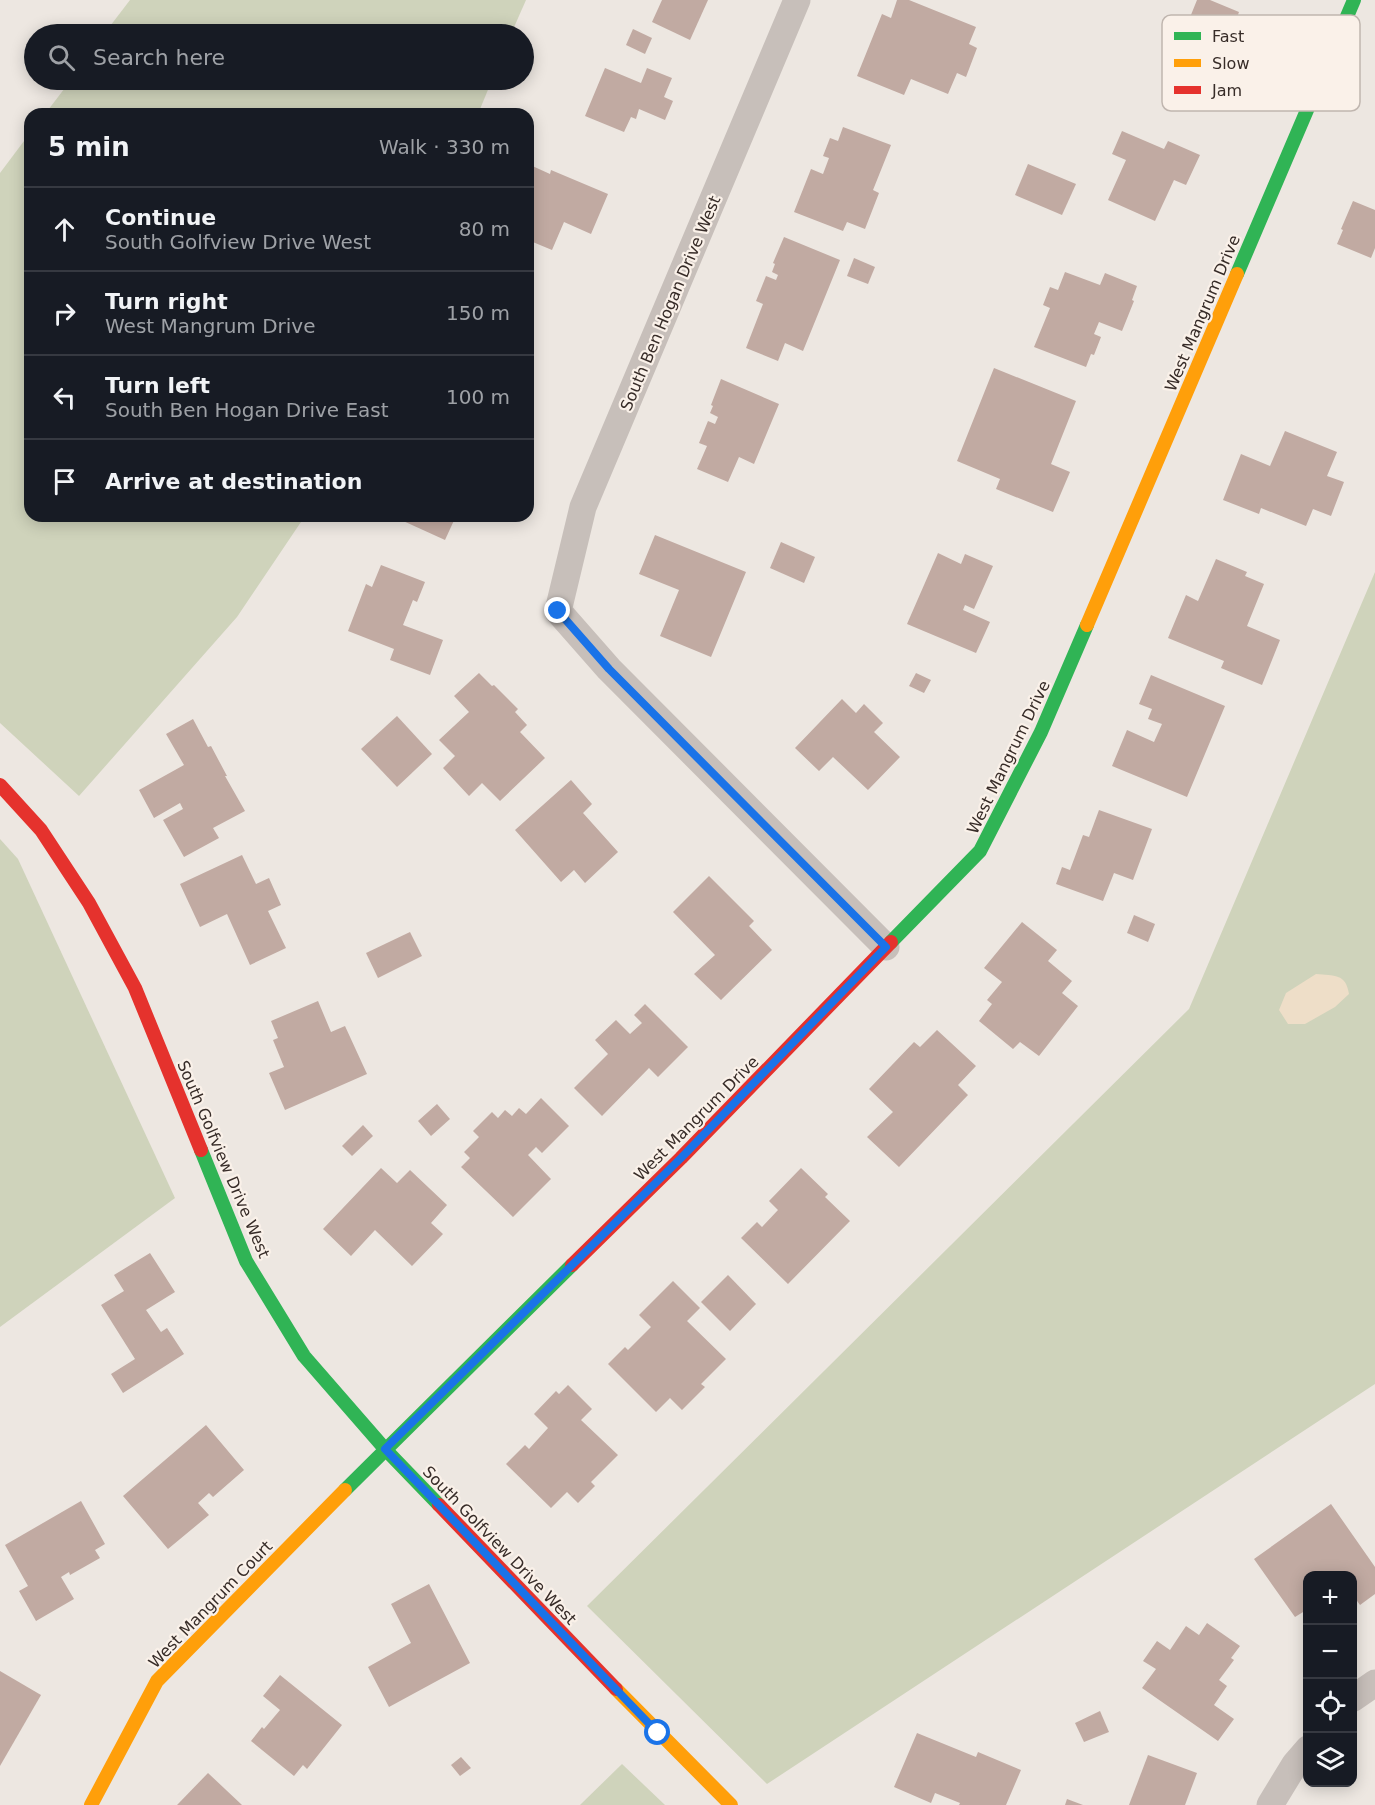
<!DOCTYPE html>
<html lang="en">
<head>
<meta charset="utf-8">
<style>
  body { margin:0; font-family:"DejaVu Sans",sans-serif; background:#20242c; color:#f1f3f6 }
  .controls { position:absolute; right:18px; bottom:18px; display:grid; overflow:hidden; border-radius:12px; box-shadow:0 3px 15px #0003 }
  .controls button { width:54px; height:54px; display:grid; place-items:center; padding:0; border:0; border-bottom:2px solid #363941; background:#171b24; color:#f1f3f6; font:30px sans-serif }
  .stop { position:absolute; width:18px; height:18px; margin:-14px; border:4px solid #1a73e8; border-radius:50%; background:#fff }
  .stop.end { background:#1a73e8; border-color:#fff; box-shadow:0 2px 6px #0008 }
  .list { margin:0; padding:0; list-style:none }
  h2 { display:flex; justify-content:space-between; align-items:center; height:78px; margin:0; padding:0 24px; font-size:26px }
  h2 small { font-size:20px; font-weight:400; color:#9ea1a6 }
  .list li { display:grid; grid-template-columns:39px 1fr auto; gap:18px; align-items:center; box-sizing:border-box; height:84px; padding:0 24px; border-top:2px solid #363941 }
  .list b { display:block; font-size:22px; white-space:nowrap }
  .list p { margin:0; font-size:20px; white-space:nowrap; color:#9ea1a6 }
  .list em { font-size:20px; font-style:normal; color:#9ea1a6 }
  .icon { flex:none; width:33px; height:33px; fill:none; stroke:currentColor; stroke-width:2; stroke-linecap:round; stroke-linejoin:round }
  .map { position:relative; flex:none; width:1375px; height:1805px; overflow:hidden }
  .search { position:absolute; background:#171b24; box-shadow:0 3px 15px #0003; left:24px; top:24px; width:510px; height:66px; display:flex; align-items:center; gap:15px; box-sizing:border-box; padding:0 21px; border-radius:33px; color:#9ea1a6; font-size:22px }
  .panel { position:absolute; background:#171b24; box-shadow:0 3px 15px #0003; left:24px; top:108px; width:510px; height:414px; border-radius:18px }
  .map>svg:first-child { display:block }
</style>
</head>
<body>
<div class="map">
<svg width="1375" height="1805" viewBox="0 0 1375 1805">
  <rect width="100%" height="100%" fill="#ede7e1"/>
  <!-- green -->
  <g fill="#cfd3bb">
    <path d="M130,0H526L511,34H104Z"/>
    <path d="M71,80H492L478,114H45Z"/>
    <path d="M30,133V516H305L237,617L79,796L0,723V173Z"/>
    <path d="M1375,572V1384L767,1784L587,1606L1189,1009Z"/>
    <path d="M0,839L18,859L175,1198L0,1327Z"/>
    <path d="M622,1764L665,1805H580Z"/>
  </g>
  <!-- sand -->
  <path fill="#eedec8" d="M1316,974C1334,976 1346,973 1349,994L1335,1007L1305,1024H1288L1279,1010L1286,993Z"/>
  <!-- building -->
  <g fill="#c1aaa2">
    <path d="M662,0H708L690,40L652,22Z"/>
    <path d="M897,0H909L976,27L969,44L977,48L966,77L957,73L948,94L911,79L904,95L857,76L882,14L891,18Z"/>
    <path d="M1197,0H1210L1239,12L1233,28L1245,33L1240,43L1247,46L1237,71L1178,47Z"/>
    <path d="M633,29L652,38L645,54L626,45Z"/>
    <path d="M605,68L641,83L647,68L672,78L664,97L673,101L665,120L639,109L636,119L631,117L624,132L585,116Z"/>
    <path d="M843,127L891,145L873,190L879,193L865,229L847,222L843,231L794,212L811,169L823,174L829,158L823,156L830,138L838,141Z"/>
    <path d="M1122,131L1164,149L1168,141L1200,155L1186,185L1174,180L1155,221L1108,200L1126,160L1112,154Z"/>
    <path d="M528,164L550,174L551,170L608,194L591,234L564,222L552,250L528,240Z"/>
    <path d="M1028,164L1076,184L1062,215L1015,195Z"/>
    <path d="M1353,201L1375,210V248L1371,258L1337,244L1343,230L1341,229Z"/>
    <path d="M784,237L840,260L803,351L785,343L778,361L746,348L763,304L756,301L766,276L776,280L778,275L772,272L775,264L773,263Z"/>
    <path d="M854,258L875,267L868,284L847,276Z"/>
    <path d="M1065,272L1100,285L1105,273L1137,286L1132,300L1134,301L1122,331L1099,322L1094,334L1101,337L1094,355L1091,354L1086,367L1034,347L1050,308L1043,305L1050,287L1058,290Z"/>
    <path d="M994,368L1076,401L1051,464L1070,472L1053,512L996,489L1000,479L957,461Z"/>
    <path d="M721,379L779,404L754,464L739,457L728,482L697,469L707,446L699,443L708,421L715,424L718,417L710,413L713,406L711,405Z"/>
    <path d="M1285,431L1337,452L1327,476L1344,482L1331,516L1313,509L1306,526L1261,508L1259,514L1223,500L1241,454L1270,466Z"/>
    <path d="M403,516H456L445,540L401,520Z"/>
    <path d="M655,535L746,572L711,657L660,636L679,590L639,574Z"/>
    <path d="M781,542L815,557L804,583L770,568Z"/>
    <path d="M938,553L961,564L965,554L993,566L974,609L965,605L963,610L990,622L976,653L907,624Z"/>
    <path d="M1216,559L1247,572L1245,576L1264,584L1247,626L1280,640L1262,685L1221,668L1224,661L1168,638L1186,595L1198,601Z"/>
    <path d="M381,565L425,582L417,602L413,600L403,625L443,640L430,675L390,660L394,649L348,631L366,584L372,587Z"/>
    <path d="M479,673L492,686L494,685L518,709L515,712L527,725L520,732L545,758L500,801L482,783L469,796L443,768L455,756L439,740L469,712L454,696Z"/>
    <path d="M916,673L931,680L924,693L909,686Z"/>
    <path d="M1151,675L1225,706L1187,797L1112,766L1127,730L1154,742L1162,724L1148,719L1152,709L1139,704Z"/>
    <path d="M842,699L856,713L864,704L883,723L874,732L900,757L868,790L833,757L819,771L795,748Z"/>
    <path d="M397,716L432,754L397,787L361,749Z"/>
    <path d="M193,719L208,747L211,746L227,776H225L245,811L213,828L219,838L184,857L163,820L183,809L180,803L154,818L139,790L184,765L166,734Z"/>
    <path d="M571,780L592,804L583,813L618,852L585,883L574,870L561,882L515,830Z"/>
    <path d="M1099,810L1152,829L1133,880L1114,873L1103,901L1056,884L1062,867L1070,870L1083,835L1089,837Z"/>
    <path d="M242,855L256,884L269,878L281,905L268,911L286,948L250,965L227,914L200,927L180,884Z"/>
    <path d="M709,876L754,921L749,926L772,950L721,1000L694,974L715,955L673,912Z"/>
    <path d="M1134,915L1155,924L1148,942L1127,933Z"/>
    <path d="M1022,922L1057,950L1048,961L1072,981L1062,993L1078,1006L1039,1056L1020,1042L1013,1049L979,1021L992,1004L987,1000L1002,982L984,968Z"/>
    <path d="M410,932L422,956L378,978L366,953Z"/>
    <path d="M318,1001L331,1032L345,1026L367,1074L285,1110L269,1073L284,1067L273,1040L278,1038L271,1021Z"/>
    <path d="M645,1004L688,1047L658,1077L649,1068L602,1116L574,1088L608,1054L595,1040L616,1020L630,1034L642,1023L634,1015Z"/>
    <path d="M937,1030L976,1066L958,1085L968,1095L899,1167L867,1137L893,1112L869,1089L914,1042L920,1047Z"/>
    <path d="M541,1098L569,1126L542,1153L536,1147L528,1155L551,1179L513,1217L461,1167L470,1158L464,1152L479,1137L473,1131L492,1112L498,1118L505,1110L512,1116L519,1108L526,1114Z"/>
    <path d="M437,1104L450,1119L431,1136L418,1121Z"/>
    <path d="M363,1125L373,1136L352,1156L342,1146Z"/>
    <path d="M381,1168L397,1183L410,1170L447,1205L431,1223L443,1234L412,1266L375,1230L351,1256L323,1229Z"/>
    <path d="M801,1168L828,1194L825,1197L850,1221L788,1284L741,1238L757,1222L762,1227L778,1210L769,1201Z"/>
    <path d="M150,1253L175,1292L146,1310L161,1332L167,1328L184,1354L123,1393L111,1374L135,1359L101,1305L124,1291L114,1275Z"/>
    <path d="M728,1275L756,1304L730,1331L701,1302Z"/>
    <path d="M673,1281L700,1308L687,1321L726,1359L701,1384L705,1387L682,1410L670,1398L656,1412L608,1364L625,1347L628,1350L651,1327L639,1315Z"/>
    <path d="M568,1385L592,1409L581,1420L618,1455L591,1482L595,1486L578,1503L567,1492L551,1508L506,1464L525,1445L529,1449L548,1428L534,1414L556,1391L559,1394Z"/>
    <path d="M206,1425L244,1470L213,1497L209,1493L198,1503L209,1515L168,1549L123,1496Z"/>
    <path d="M81,1501L105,1544L95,1550L100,1558L70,1575L69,1572L61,1577L74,1599L36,1621L19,1591L28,1586L5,1545Z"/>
    <path d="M1331,1504L1375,1567V1594L1360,1605L1352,1594V1576H1340L1338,1573L1335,1576H1308V1609L1295,1617L1254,1559Z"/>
    <path d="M429,1584L470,1663L389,1707L368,1667L411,1643L391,1604Z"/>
    <path d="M1207,1623L1240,1646L1231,1658L1234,1660L1219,1680L1227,1686L1214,1705L1234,1719L1218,1741L1142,1688L1156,1669L1143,1661L1157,1641L1170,1650L1186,1626L1199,1635Z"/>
    <path d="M0,1671L41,1695L0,1766Z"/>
    <path d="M280,1675L342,1725L307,1769L303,1765L294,1776L251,1741L262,1727L264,1729L280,1710L263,1696Z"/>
    <path d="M1100,1711L1109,1732L1084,1742L1075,1723Z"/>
    <path d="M917,1733L976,1757L978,1752L1021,1770L1006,1805H959L960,1803L935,1793L931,1803L894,1787Z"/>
    <path d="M1148,1755L1197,1773L1185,1805H1129Z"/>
    <path d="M461,1757L471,1768L460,1776L451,1765Z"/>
    <path d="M208,1773L242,1805H177Z"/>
    <path d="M1067,1799L1083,1805H1065Z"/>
  </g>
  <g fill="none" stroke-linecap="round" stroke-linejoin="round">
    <!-- street -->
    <g stroke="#c7bfba" stroke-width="27">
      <path d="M797,0L583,507L558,611L609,669L886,947"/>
      <path d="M1352,1699L1375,1683"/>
      <path d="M1270,1805L1295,1764L1308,1749"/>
    </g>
    <!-- fast -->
    <g stroke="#30b455" stroke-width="14">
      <path d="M1237,274L1354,0"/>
      <path d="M891,942L980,851L1041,732L1087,625"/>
      <path d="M201,1150L246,1261L304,1356L385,1449L439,1505"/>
      <path d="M345,1490L572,1265"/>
    </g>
    <!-- slow -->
    <g stroke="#ff9f0a" stroke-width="14">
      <path d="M1087,625L1237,274"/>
      <path d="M616,1689L731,1805"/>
      <path d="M91,1805L157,1681L345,1490"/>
    </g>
    <!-- jam -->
    <g stroke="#e5322d" stroke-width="14">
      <path d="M0,785L41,830L89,903L135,988L201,1150"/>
      <path d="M572,1265L681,1158L891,942"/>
      <path d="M439,1505L616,1689"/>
    </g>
  </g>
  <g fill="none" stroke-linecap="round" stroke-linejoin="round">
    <!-- route -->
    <path stroke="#1a73e8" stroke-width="8" d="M558,611L609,669L886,947L681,1158L385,1449L658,1733"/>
  </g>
  <g text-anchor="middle" stroke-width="4.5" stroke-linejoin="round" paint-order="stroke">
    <!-- street labels -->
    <g font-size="16" fill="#372c28" stroke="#faf1e9">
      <text transform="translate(670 303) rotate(-67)" y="6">South Ben Hogan Drive West</text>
      <text transform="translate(1202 313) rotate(-67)" y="6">West Mangrum Drive</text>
      <text transform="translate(1008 757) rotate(-64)" y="6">West Mangrum Drive</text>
      <text transform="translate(696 1118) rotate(-45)" y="6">West Mangrum Drive</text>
      <text transform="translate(224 1159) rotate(67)" y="6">South Golfview Drive West</text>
      <text transform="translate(500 1545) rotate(46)" y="6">South Golfview Drive West</text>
      <text transform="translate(210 1604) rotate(-46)" y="6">West Mangrum Court</text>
    </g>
  </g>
  <!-- legend -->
  <rect x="1162" y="15" width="198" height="96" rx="9" fill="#faf1e9" stroke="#c0b6af" stroke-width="1.5"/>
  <rect x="1174" y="32" width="27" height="8" fill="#30b455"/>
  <rect x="1174" y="59" width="27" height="8" fill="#ff9f0a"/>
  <rect x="1174" y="86" width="27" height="8" fill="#e5322d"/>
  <g font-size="16" fill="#372c28">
    <text x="1212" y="42">Fast</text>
    <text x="1212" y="69">Slow</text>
    <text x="1212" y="96">Jam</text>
  </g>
</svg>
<div class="controls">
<button>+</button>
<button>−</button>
<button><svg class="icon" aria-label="locate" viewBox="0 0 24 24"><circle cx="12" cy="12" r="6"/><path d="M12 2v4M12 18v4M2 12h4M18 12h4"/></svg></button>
<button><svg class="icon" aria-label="layers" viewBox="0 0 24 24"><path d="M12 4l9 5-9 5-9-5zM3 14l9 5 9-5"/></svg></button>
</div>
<div class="stop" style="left:658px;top:1733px"></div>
<div class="stop end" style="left:558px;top:611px"></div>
<div class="search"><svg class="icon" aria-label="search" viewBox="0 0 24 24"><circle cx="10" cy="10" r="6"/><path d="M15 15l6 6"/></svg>Search here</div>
<section class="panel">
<h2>5 min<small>Walk · 330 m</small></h2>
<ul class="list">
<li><svg class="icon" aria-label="ahead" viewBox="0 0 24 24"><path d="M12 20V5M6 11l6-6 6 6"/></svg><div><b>Continue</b><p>South Golfview Drive West</p></div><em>80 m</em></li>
<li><svg class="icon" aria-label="right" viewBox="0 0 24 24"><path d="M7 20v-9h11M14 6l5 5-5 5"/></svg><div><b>Turn right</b><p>West Mangrum Drive</p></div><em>150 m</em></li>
<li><svg class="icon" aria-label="left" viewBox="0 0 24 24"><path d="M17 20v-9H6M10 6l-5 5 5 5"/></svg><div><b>Turn left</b><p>South Ben Hogan Drive East</p></div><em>100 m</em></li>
<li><svg class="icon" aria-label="arrive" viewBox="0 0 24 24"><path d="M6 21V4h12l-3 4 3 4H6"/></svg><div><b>Arrive at destination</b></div></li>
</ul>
</section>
</div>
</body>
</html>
